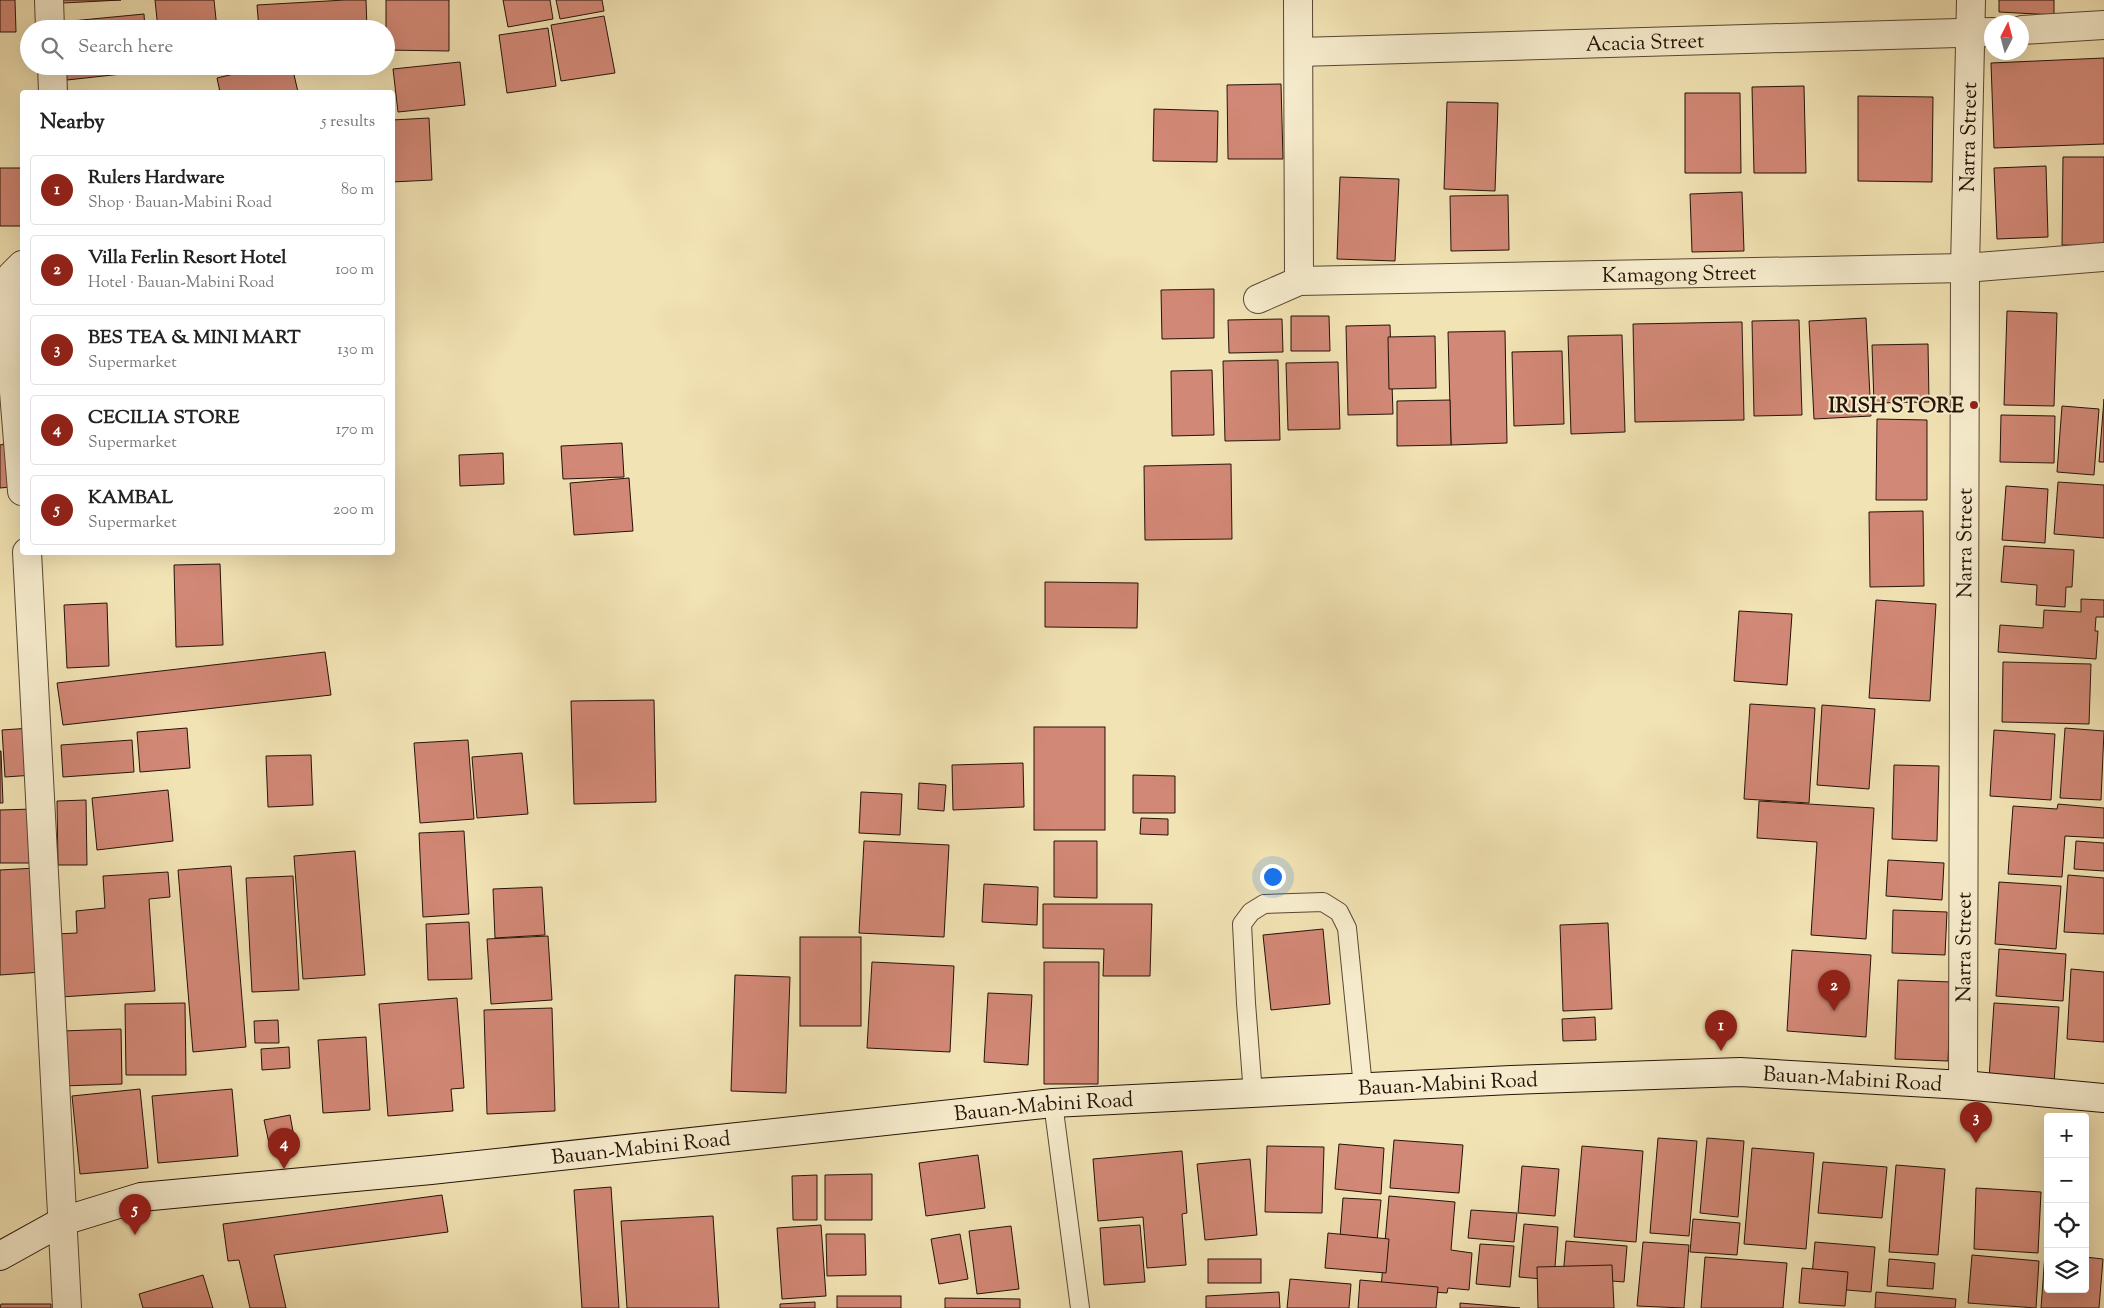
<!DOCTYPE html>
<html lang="en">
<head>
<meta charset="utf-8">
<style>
  body { margin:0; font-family:"Sorts Mill Goudy",serif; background:#f6f6f6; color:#222 }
  .controls { position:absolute; right:15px; bottom:15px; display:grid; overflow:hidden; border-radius:5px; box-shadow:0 5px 20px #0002 }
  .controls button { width:45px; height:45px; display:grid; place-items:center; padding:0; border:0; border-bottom:1px solid #e0e0e0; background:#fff; color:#222; font:25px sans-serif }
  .compass { position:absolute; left:1984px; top:15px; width:45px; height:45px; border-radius:50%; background:#fff; box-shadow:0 5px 20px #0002; rotate:6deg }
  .you { position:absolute; left:1272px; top:876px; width:18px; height:18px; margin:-12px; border:4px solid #fff; border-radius:50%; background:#1a73e8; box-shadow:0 0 0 8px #1a73e833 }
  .badge { display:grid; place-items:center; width:32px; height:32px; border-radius:50%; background:#8f2418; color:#fff; font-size:16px; font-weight:700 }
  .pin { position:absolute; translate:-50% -41px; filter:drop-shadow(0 1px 2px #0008) }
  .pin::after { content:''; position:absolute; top:26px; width:18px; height:15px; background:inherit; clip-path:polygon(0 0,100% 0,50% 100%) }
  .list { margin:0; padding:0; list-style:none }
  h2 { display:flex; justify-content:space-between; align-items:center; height:65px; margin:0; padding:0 20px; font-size:21px }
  h2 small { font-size:16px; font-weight:400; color:#767676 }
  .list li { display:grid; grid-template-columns:32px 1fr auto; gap:15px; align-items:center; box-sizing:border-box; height:70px; margin:0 10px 10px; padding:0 10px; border:1px solid #e0e0e0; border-radius:5px }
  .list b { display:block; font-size:19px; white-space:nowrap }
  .list p { margin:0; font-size:16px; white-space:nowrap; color:#767676 }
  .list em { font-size:16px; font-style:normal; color:#767676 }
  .icon { flex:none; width:28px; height:28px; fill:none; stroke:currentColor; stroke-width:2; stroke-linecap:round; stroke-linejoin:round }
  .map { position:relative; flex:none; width:2104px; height:1308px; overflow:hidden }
  .search { position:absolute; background:#fff; box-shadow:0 5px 20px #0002; left:20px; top:20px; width:375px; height:55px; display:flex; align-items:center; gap:12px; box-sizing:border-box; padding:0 18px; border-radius:28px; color:#767676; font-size:19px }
  .panel { position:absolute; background:#fff; box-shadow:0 5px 20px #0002; left:20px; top:90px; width:375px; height:465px; border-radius:5px }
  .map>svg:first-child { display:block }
</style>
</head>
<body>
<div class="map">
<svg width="2104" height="1308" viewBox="0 0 2104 1308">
  <rect width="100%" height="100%" fill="#f2e3b4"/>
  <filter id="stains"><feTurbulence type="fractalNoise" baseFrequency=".004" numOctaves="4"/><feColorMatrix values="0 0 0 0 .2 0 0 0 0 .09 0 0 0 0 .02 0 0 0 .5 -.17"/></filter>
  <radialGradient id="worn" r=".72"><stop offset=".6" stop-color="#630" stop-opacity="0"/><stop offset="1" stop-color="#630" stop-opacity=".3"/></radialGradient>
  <!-- building -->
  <g fill="#d28876" stroke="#251307">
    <path d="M0,0H15L16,32H0Z"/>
    <path d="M63,0H121L63,3Z"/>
    <path d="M155,0H214L217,29H158Z"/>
    <path d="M345,0H366L367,29H259L257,5Z"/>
    <path d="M386,0H449V51L386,50Z"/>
    <path d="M503,0H550L553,19L508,27Z"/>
    <path d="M556,0H602L604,11L560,19Z"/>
    <path d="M1999,0H2054V15L1999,12Z"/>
    <path d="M144,14L145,29H61V22Z"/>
    <path d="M604,16L615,73L561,81L551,25Z"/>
    <path d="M548,28L556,86L507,93L499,35Z"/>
    <path d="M2104,58V144L1994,148L1991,63Z"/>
    <path d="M460,62L465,105L398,112L393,69Z"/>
    <path d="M65,66H149V71L67,80Z"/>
    <path d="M267,66H292L298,92H220L217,78Z"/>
    <path d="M1281,84L1283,159H1228L1227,85Z"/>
    <path d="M1804,86L1806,173H1754L1752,87Z"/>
    <path d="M1685,93H1740L1741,173H1685Z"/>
    <path d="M1858,96L1933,97L1932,182L1858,181Z"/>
    <path d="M1447,102L1498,103L1495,191L1444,189Z"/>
    <path d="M1154,109L1218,111L1217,162L1153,161Z"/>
    <path d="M429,118L432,180L392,182V120Z"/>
    <path d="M2063,157H2104V246L2062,245Z"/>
    <path d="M2046,166L2048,237L1997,239L1994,168Z"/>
    <rect x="0" y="168" width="22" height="58"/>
    <path d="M1340,177L1399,179L1395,261L1337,259Z"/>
    <path d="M1742,192L1744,251L1692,252L1690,194Z"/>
    <path d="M1508,195L1509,250L1451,251L1450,196Z"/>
    <path d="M1214,289V338L1162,339L1161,290Z"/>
    <path d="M2007,311L2057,313L2054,406L2004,405Z"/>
    <path d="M1291,316H1329L1330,351H1291Z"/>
    <path d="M1866,318L1871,416L1814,419L1809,321Z"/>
    <path d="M1282,319L1283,352L1229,353L1228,320Z"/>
    <path d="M1799,320L1802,415L1754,416L1752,321Z"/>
    <path d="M1742,322L1744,420L1635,422L1633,324Z"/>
    <path d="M1390,325L1393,414L1348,415L1346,326Z"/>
    <path d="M1505,331L1507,443L1451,445L1448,332Z"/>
    <path d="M1622,335L1625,432L1571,434L1568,336Z"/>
    <path d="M1435,336L1436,388L1389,389L1388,337Z"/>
    <path d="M1928,344L1929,402L1874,403L1872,345Z"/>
    <path d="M1562,351L1564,424L1514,426L1512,352Z"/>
    <path d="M1278,360L1280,440L1225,441L1223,361Z"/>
    <path d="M1338,362L1340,429L1288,430L1286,363Z"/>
    <path d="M1212,370L1214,435L1172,436L1171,371Z"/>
    <path d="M2104,399V462H2099Z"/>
    <path d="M1450,400L1451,445L1397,446V401Z"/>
    <path d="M2062,406L2099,409L2094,475L2057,472Z"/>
    <path d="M2001,415L2055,416L2054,463L2000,462Z"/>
    <path d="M1877,419L1927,420V500H1876Z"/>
    <path d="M622,443L624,477L563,479L561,446Z"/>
    <path d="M4,444L10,487L0,488V445Z"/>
    <path d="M503,453L504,484L460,486L459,455Z"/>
    <path d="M1231,464L1232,539L1145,540L1144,466Z"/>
    <path d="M629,478L633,531L574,535L570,483Z"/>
    <path d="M2058,482L2104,485V538L2054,534Z"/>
    <path d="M2006,486L2048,489L2045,543L2002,540Z"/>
    <path d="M1923,511L1924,586L1870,587L1869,512Z"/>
    <path d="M2004,546L2074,550L2072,587H2066L2065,607L2036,605L2037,585L2001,582Z"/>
    <path d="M220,564L223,645L176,647L174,565Z"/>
    <path d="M1045,582L1138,583L1137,628L1045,627Z"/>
    <path d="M2081,599L2104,600V617H2096L2095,631H2098L2096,659L1998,652L2000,625L2043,628L2044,610L2081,612Z"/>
    <path d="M1876,600L1936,604L1930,701L1869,698Z"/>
    <path d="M107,603L109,666L67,668L64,605Z"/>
    <path d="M1739,611L1792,614L1787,685L1734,681Z"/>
    <path d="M325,652L331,695L63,725L57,683Z"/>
    <path d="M2003,662L2091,664L2089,724L2002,722Z"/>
    <path d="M654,700L656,802L574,804L571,701Z"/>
    <path d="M1750,704L1815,708L1809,803L1744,799Z"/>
    <path d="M1822,705L1875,709L1869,789L1817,785Z"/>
    <rect x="1034" y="727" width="71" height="103"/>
    <path d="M31,728L34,775L5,777L2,730Z"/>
    <path d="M187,728L190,768L140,772L137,732Z"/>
    <path d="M2065,728L2104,731L2101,800L2060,798Z"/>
    <path d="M1994,730L2055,734L2051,800L1990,796Z"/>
    <path d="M132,740L134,772L63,777L61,745Z"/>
    <path d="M468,740L474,819L420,823L414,743Z"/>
    <path d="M0,751H1L3,803H0Z"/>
    <path d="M522,753L528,814L477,818L472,757Z"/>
    <path d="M311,755L313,805L268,807L266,756Z"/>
    <path d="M1023,763L1024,807L953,810L952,765Z"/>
    <path d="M1894,765L1939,766L1937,841L1892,839Z"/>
    <path d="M1133,775L1175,776V813H1133Z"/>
    <path d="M919,783L946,785L944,811L918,809Z"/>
    <path d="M168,790L173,841L97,850L92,798Z"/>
    <path d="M861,792L902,794L900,835L859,833Z"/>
    <path d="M86,800L87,865H58L57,801Z"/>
    <path d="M1759,801L1874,808L1866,939L1811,935L1817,842L1757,838Z"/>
    <path d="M2058,804L2104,808V838L2065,836L2062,877L2008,874L2013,806L2057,809Z"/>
    <path d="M34,809L35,863H0V810Z"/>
    <path d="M1141,818L1168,819V835L1140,834Z"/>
    <path d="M464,831L469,914L423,917L419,833Z"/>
    <path d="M864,841L949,845L944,937L859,933Z"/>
    <path d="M1054,841H1097V898L1054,897Z"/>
    <path d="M2076,841L2104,843V871L2074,869Z"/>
    <path d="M355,851L365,975L303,979L294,856Z"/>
    <path d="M1888,860L1944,863L1942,900L1886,896Z"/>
    <path d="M231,866L246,1047L193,1052L178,870Z"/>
    <path d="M36,868L42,972L0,975V870Z"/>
    <path d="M168,872L170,897L149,899L155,991L60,997L56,934L77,933L76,911L105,908L103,876Z"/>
    <path d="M2068,875L2104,878V934L2064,932Z"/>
    <path d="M293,876L299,990L252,992L246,878Z"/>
    <path d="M1999,882L2061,886L2056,949L1995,944Z"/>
    <path d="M984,884L1038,887L1037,925L982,922Z"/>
    <path d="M542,887L545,935L495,938L493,889Z"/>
    <path d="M1043,904H1152L1150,976H1103L1104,949L1043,948Z"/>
    <path d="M1893,910L1947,912L1945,955L1892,953Z"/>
    <path d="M469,922L472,979L428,980L426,924Z"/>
    <path d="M1608,923L1612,1009L1563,1011L1560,925Z"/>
    <path d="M1323,929L1330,1004L1271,1010L1263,935Z"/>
    <path d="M548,936L552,1000L491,1004L487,939Z"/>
    <rect x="800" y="937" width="61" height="89"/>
    <path d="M1999,949L2066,954L2063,1001L1996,996Z"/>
    <path d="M1792,950L1871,955L1866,1037L1787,1031Z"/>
    <path d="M872,962L954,966L950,1052L867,1048Z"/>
    <path d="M1044,962H1099L1098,1084H1044Z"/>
    <path d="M2071,969L2104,972V1042L2067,1039Z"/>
    <path d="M735,975L790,977L786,1093L731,1091Z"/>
    <path d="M1898,980L1951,982L1948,1061L1895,1059Z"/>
    <path d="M988,993L1032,995L1028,1065L984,1062Z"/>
    <path d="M457,998L464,1088L451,1089L453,1111L388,1116L379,1004Z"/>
    <path d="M185,1003L186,1075H126L125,1004Z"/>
    <path d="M1994,1003L2059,1007L2054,1084L1989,1079Z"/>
    <path d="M552,1008L555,1111L487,1114L484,1010Z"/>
    <path d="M1595,1017L1596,1040L1563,1041L1562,1019Z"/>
    <path d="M278,1020L279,1043H255L254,1021Z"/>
    <path d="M121,1029L122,1084L62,1086L61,1031Z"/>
    <path d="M366,1037L370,1110L323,1113L318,1040Z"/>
    <path d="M289,1047L290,1068L262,1070L261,1049Z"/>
    <path d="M140,1089L148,1168L80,1174L72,1096Z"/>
    <path d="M232,1089L238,1156L158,1163L152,1096Z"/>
    <path d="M290,1115L294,1137L269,1143L264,1120Z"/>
    <path d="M1658,1138L1697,1141L1689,1236L1650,1233Z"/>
    <path d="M1707,1138L1744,1141L1738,1217L1700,1213Z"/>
    <path d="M1394,1140L1463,1145L1459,1193L1390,1188Z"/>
    <path d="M1339,1144L1384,1148L1381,1194L1335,1189Z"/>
    <path d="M1267,1146L1324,1147L1322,1213L1265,1212Z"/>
    <path d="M1582,1146L1643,1151L1636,1242L1574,1237Z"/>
    <path d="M1752,1148L1814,1153L1806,1249L1744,1244Z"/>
    <path d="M1182,1151L1187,1213L1182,1214L1186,1265L1147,1268L1143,1217L1098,1221L1093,1159Z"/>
    <path d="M978,1155L985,1208L926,1216L919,1163Z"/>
    <path d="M1250,1159L1257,1235L1205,1240L1197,1164Z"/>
    <path d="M1823,1162L1887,1167L1882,1218L1818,1213Z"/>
    <path d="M1896,1165L1945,1169L1938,1255L1889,1252Z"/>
    <path d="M1522,1166L1559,1169L1555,1216L1518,1213Z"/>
    <path d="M872,1174V1220H825V1175Z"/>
    <path d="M817,1175V1220H793L792,1176Z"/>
    <path d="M611,1187L619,1308H582L574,1190Z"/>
    <path d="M1976,1188L2041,1192L2038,1253L1974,1249Z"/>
    <path d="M442,1195L448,1232L274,1255L286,1308H250L239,1260L228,1261L223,1224Z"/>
    <path d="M1389,1196L1455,1202L1451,1250L1472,1253L1469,1290L1448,1288L1447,1293L1381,1288Z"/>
    <path d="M1343,1198L1381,1200L1377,1241L1340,1237Z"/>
    <path d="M1471,1210L1517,1213L1514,1242L1468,1238Z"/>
    <path d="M713,1216L719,1308H627L621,1221Z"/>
    <path d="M1693,1219L1740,1223L1737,1255L1690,1252Z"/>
    <path d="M1524,1224L1558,1227L1554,1280L1519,1277Z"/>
    <path d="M821,1225L826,1296L782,1299L777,1228Z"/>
    <path d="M1140,1225L1145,1282L1104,1285L1100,1228Z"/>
    <path d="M1011,1226L1019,1289L977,1294L969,1231Z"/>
    <path d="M1328,1233L1389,1239L1386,1273L1325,1268Z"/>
    <path d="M826,1234H865L866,1275L827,1276Z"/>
    <path d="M960,1234L968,1279L939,1284L931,1239Z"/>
    <path d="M1566,1241L1627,1246L1624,1282L1563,1277Z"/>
    <path d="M1643,1242L1689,1245L1684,1308L1637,1306Z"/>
    <path d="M1815,1242L1875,1247L1871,1292L1811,1287Z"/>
    <path d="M1480,1244L1514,1246L1510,1287L1476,1284Z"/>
    <path d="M2045,1254H2048V1289H2085V1257L2103,1259L2099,1308H2041Z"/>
    <path d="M1972,1255L2039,1261L2036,1308L1968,1303Z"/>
    <path d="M1705,1257L1787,1263L1783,1308H1701Z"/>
    <rect x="1208" y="1259" width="53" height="24"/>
    <path d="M1889,1259L1935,1263L1933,1289L1887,1286Z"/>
    <path d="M1612,1265L1614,1308H1538L1537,1267Z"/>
    <path d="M1802,1268L1848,1272L1845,1306L1799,1303Z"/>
    <path d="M203,1275L213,1308H143L139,1294Z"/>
    <path d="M1290,1279L1351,1284L1349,1308H1287Z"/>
    <path d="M1360,1280L1438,1287L1436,1308H1358Z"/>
    <path d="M1279,1292L1280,1308H1206V1296Z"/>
    <path d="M1876,1292L1956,1299L1955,1308H1875Z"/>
    <rect x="837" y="1296" width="64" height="12"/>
    <path d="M945,1298L1020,1299V1308H945Z"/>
    <path d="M815,1302V1308H780V1304Z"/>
    <path d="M1460,1303L1520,1308H1460Z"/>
    <path d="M1,1304H51V1308H0Z"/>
  </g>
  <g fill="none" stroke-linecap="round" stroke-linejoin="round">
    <!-- lane casing -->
    <g stroke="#584732" stroke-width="20">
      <g id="lane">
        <path d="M1253,1094L1246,1003L1242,924L1251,912L1264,904L1323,902L1339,912L1347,928L1363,1087"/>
        <path d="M1053,1103L1080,1308"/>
      </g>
    </g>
    <!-- street casing -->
    <g stroke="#584732" stroke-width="30">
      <g id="street">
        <path d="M49,0L50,29"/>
        <path d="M1298,0L1299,281"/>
        <path d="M2022,30L2104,25"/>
        <path id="s1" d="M1299,52L1992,32"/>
        <path d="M52,66L53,92"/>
        <path d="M22,265L12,275L9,330L22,491"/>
        <path id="s2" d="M1258,299L1299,281L1965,268L2104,257"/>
        <path d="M27,552L67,1308"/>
        <path id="s3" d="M1963,1085L1965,268L1971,0"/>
      </g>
    </g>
    <!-- secondary casing -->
    <g stroke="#251307" stroke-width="30">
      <g id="secondary">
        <path id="s4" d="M0,1256L63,1221L141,1197L431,1170L1053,1103L1511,1080L1740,1072L1963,1085L2104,1098"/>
      </g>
    </g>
    <!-- lane -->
    <use href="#lane" stroke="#f7edce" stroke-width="18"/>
    <!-- street -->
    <use href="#street" stroke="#f7edce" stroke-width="28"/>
    <!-- secondary -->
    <use href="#secondary" stroke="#f7edce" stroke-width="28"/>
  </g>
  <!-- markers -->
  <circle fill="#8f2418" stroke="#f7edce" stroke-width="2" cx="1974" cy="405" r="5"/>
  <g text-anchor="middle" stroke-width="4" stroke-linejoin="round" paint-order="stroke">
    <!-- street labels -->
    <g font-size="21" fill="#251307" stroke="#f7edce">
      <text dy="7" stroke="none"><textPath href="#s1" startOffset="346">Acacia Street</textPath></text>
      <text dy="7" stroke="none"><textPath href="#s3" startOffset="948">Narra Street</textPath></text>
      <text dy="7" stroke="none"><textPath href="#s2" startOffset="425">Kamagong Street</textPath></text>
      <text dy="7" stroke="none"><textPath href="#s3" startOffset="542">Narra Street</textPath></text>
      <text dy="7" stroke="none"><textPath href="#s3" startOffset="138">Narra Street</textPath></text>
      <text dy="7" stroke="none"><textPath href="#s4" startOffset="1871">Bauan-Mabini Road</textPath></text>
      <text dy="7" stroke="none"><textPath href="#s4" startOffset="1466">Bauan-Mabini Road</textPath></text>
      <text dy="7" stroke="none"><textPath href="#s4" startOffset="1061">Bauan-Mabini Road</textPath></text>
      <text dy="7" stroke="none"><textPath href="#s4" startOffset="656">Bauan-Mabini Road</textPath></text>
    </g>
    <!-- poi labels -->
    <g font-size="21" font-weight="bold" fill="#251307" stroke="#f7edce" text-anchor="end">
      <text x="1964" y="412">IRISH STORE</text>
    </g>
  </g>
  <rect width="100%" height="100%" filter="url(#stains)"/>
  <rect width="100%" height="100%" fill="url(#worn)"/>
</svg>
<div class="controls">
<button>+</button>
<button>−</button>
<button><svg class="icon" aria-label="locate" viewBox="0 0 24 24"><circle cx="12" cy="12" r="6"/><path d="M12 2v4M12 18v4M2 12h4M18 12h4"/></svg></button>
<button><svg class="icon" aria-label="layers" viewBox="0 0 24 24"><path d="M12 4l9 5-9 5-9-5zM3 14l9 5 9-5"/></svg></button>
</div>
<svg class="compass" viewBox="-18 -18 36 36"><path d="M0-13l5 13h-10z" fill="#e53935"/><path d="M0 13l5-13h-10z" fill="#767676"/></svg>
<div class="you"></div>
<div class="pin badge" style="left:1721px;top:1051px">1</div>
<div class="pin badge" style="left:1834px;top:1011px">2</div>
<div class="pin badge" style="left:1976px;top:1143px">3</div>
<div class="pin badge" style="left:284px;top:1169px">4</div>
<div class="pin badge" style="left:135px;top:1235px">5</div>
<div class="search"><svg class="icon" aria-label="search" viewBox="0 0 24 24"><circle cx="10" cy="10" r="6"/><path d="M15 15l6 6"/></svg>Search here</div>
<section class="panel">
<h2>Nearby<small>5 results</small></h2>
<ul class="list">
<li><span class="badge">1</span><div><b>Rulers Hardware</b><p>Shop · Bauan-Mabini Road</p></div><em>80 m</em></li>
<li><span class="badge">2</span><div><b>Villa Ferlin Resort Hotel</b><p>Hotel · Bauan-Mabini Road</p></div><em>100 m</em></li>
<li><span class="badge">3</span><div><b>BES TEA &amp; MINI MART</b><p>Supermarket</p></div><em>130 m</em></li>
<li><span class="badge">4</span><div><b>CECILIA STORE</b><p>Supermarket</p></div><em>170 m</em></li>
<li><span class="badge">5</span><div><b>KAMBAL</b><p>Supermarket</p></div><em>200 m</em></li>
</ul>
</section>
</div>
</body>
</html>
